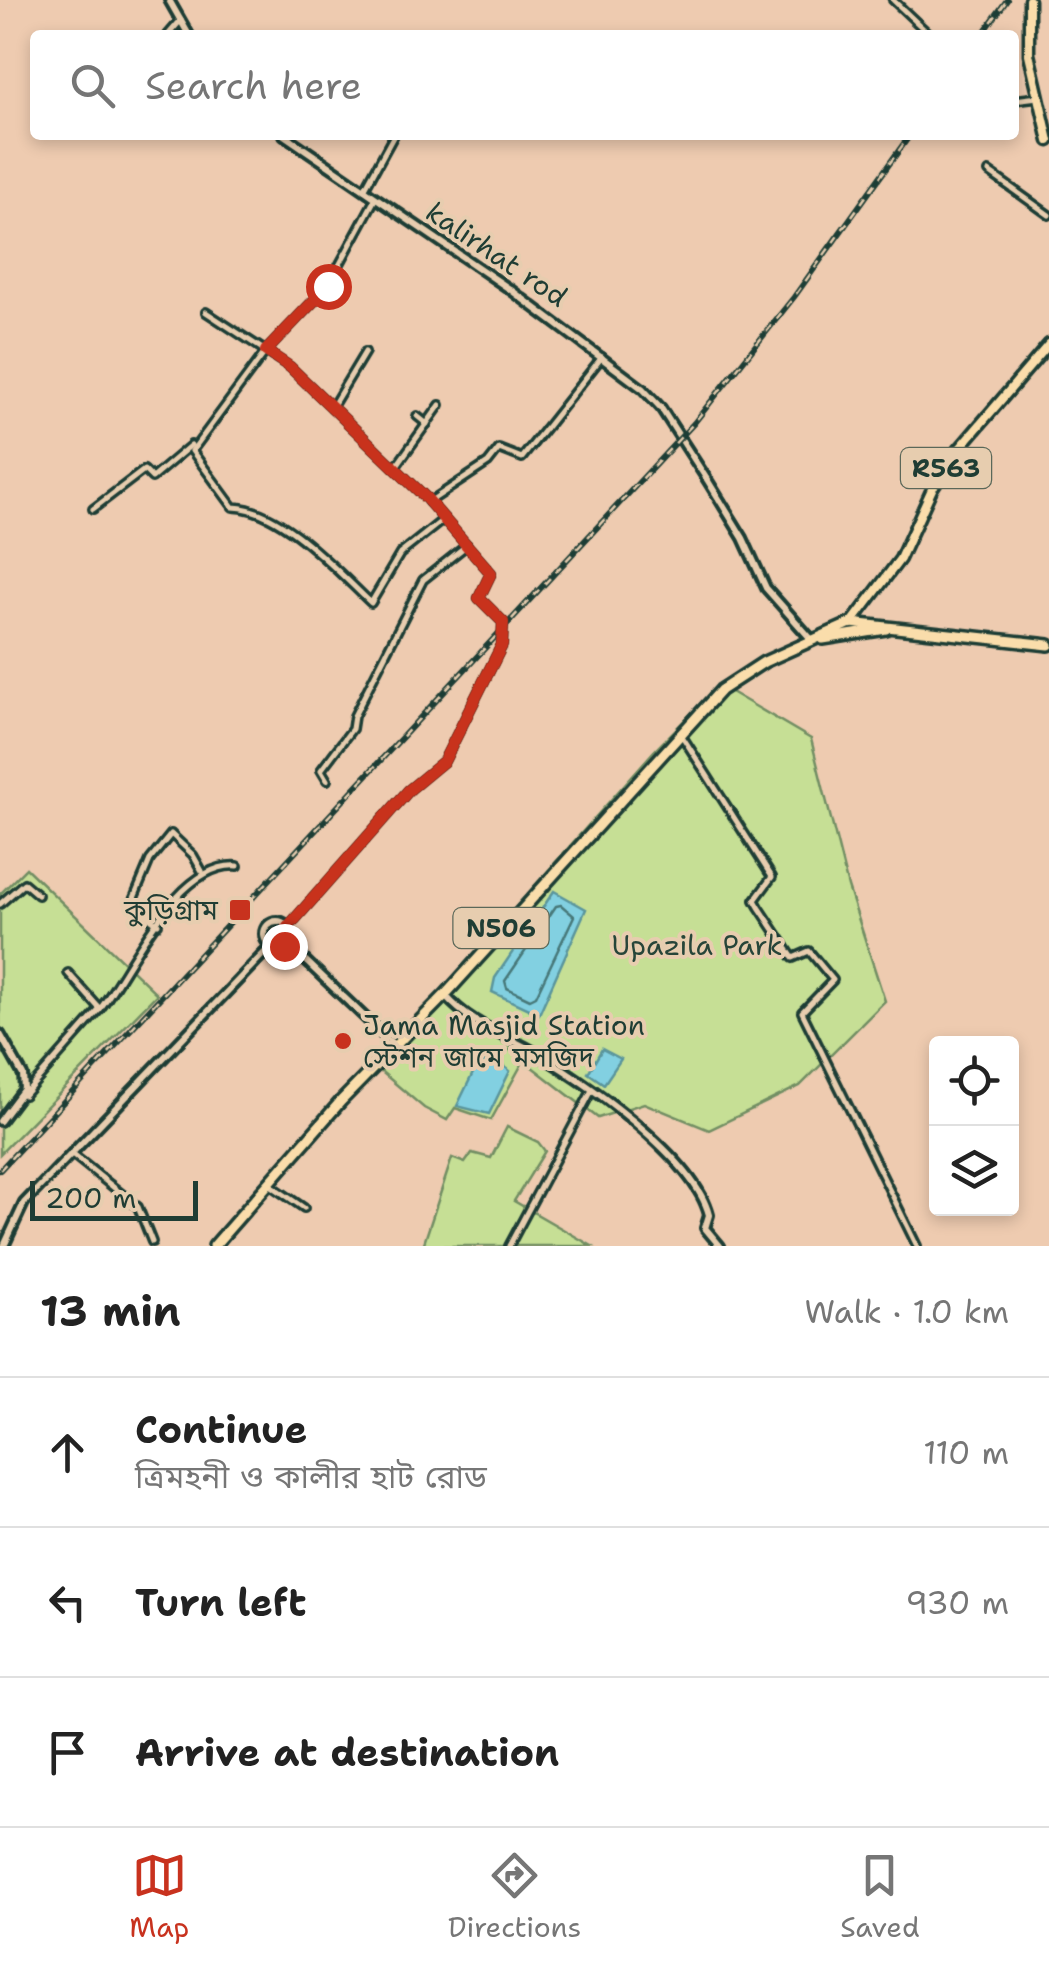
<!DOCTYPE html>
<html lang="en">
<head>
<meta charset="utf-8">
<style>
  body { margin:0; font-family:"Shantell Sans","Noto Sans Bengali",sans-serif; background:#f2f2f2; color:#222 }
  .controls { position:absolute; right:30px; bottom:30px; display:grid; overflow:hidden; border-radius:10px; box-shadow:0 5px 15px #0003 }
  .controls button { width:90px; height:90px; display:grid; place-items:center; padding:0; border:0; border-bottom:2px solid #e0e0e0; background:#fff; color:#222; font:50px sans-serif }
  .scale { position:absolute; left:30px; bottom:25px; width:168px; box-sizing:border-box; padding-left:10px; border:5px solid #1f3d34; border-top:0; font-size:28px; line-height:35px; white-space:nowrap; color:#1f3d34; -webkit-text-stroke:8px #e7cdaf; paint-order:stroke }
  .stop { position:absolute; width:30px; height:30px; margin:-22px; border:8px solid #c8321e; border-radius:50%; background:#fff }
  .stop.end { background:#c8321e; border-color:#fff; box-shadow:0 2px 10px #0008 }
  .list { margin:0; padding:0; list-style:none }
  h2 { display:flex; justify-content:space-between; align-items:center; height:130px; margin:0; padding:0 40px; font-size:42px }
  h2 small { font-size:32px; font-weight:400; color:#767676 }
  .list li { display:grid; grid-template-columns:65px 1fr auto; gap:30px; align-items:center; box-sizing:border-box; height:150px; padding:0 40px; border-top:2px solid #e0e0e0 }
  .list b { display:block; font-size:38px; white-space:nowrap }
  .list p { margin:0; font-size:32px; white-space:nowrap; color:#767676 }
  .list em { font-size:32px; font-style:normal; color:#767676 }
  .icon { flex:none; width:55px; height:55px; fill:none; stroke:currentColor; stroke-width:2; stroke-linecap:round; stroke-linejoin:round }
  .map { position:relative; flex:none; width:1049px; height:1246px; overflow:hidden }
  .search { position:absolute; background:#fff; box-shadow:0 5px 15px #0003; left:30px; right:30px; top:30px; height:110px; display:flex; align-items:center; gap:25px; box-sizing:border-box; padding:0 35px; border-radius:10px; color:#767676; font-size:38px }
  .sheet { height:580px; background:#fff }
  nav { display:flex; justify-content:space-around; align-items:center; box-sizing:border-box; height:140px; border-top:2px solid #e0e0e0; background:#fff; font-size:28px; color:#767676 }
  nav a { display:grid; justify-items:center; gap:5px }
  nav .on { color:#c8321e }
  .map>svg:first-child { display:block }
</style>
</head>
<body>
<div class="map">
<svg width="1049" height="1246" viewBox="0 0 1049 1246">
  <rect width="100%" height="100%" fill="#eecbb0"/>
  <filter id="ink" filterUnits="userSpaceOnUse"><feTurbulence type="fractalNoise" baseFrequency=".01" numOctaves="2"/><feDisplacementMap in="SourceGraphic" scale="20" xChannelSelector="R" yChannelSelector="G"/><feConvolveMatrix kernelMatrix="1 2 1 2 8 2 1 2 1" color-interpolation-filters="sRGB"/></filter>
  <g filter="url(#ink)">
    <!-- green -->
    <g fill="#c6df95" stroke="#728e64" stroke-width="2.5">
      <path d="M719,685L811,739L848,887L885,1001L800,1086L709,1130L644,1103L598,1118L509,1049L523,1062L491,1120L455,1108L447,1120L424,1108L377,1068L438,998L477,1023L445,987L654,751Z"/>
      <path d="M26,868L157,994L0,1154V894Z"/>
      <path d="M507,1127L538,1142L545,1151L514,1201L592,1246H423L452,1158L465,1163L472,1153L491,1158Z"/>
    </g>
    <!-- water -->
    <g fill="#82d0e1" stroke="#5a959c" stroke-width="2.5">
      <path d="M554,891L586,909L539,1014L492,992L495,978Z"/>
      <path d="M602,1049L621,1059L604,1084L588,1073Z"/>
      <path d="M492,1056L510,1071L489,1114L457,1106L474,1071Z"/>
    </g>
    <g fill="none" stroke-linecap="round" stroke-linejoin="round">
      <!-- shore -->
      <path stroke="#477879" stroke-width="2.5" d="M561,905L574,916L536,996L530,999L507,988L505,981L556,906Z"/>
      <!-- street casing -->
      <g stroke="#1f3d34" stroke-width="12">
        <g id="street">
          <path d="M893,0L930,35"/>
          <path d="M168,35L181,20"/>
          <path d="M1014,100L1038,97"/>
          <path d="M989,172L1049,215"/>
          <path d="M364,190L394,135"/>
          <path d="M375,199L328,286L266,351L192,451L233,507C281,508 337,571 371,603L400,554L444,519"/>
          <path d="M206,312L290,367L425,497L491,573L479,598L503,622L502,645L444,761L409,790L288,927"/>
          <path d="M332,407L365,352"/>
          <path d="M417,416L427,424"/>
          <path d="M395,468L440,405"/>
          <path d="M429,502L488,463L499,449L522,458L602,357"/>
          <path d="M93,509L144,470L152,478L191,445"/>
          <path d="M682,736L772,877L755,900L759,907L793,958L809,951L833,980L802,1012L917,1246"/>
          <path d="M327,780L321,770L352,729L354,716L423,580L467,545"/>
          <path d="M0,904L24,883L38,895"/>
          <path d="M158,924L137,908L134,898L150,860L171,834L193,855L202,871"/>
          <path d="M68,973L100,1009C133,965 178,861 238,866"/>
          <path d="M24,1095L100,1009"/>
          <path d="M72,1154L138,1207L152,1242"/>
          <path d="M269,1184L304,1208"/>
          <path d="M509,1246L591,1092"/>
        </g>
      </g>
      <!-- secondary casing -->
      <g stroke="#1f3d34" stroke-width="14">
        <g id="secondary">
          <path d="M169,0L189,35"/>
          <path d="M284,135L511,290L643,389L661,408L708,481L743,538L766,588L812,640"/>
          <circle cx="277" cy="934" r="13"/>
          <path d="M287,943L396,1047"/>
          <path d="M445,995C468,1022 499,1033 529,1049C581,1077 695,1158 709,1215L705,1228L720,1246"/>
          <path d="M0,1034L23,1075L24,1089L0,1121"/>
          <path d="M4,1246L24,1203L271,946"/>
        </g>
      </g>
      <!-- primary casing -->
      <g stroke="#1f3d34" stroke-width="15">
        <g id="primary">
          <path d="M1029,0V54L1049,141"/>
          <path d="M851,624L900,559L932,489L954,455L1049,344"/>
        </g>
      </g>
      <!-- highway casing -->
      <g stroke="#1f3d34" stroke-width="16">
        <g id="highway">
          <path d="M823,639L886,629"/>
          <path d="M214,1246L341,1101L445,995L721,690L764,662L851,623L1049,645"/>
        </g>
      </g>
      <!-- street -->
      <use href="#street" stroke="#e7cdaf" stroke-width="5"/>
      <!-- secondary -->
      <use href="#secondary" stroke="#e7cdaf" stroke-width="6"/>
      <!-- primary -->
      <use href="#primary" stroke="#faddab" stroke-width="8"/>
      <!-- highway -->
      <use href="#highway" stroke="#faddab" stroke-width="9"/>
      <!-- rail casing -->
      <g stroke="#1f3d34" stroke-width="6">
        <g id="rail">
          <path d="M982,35L1007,0"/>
          <path d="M0,1170L694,423L794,297L910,135"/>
        </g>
      </g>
      <!-- rail -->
      <use href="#rail" stroke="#e7cdaf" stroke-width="2.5" stroke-dasharray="8" stroke-linecap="butt"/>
    </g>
  </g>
  <g fill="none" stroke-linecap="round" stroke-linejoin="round" filter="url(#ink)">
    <!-- route -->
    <path stroke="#c8321e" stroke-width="12" d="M284,946L290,935L288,927L409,790L444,761L502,645L503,622L479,598L491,573L425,497L290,367L266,351L328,286"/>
  </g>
  <!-- markers -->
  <g fill="#c8321e" stroke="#e7cdaf" stroke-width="4">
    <rect x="228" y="898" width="24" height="24" rx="5"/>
    <circle cx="343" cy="1041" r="10"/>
  </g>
  <g text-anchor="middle" stroke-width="8" stroke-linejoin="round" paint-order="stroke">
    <!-- shield labels -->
    <g fill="#e7cdaf" stroke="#5b6859" stroke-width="2.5">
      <rect x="901" y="448" width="90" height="40" rx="8"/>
      <rect x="453.5" y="908" width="95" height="40" rx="8"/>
    </g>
    <g font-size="25" font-weight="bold" fill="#1f3d34">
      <text x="946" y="477">R563</text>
      <text x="501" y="937">N506</text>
    </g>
    <!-- street labels -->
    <g font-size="28" fill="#1f3d34" stroke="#e7cdaf">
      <text transform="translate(497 254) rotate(34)" y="10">kalirhat rod</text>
    </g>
    <!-- poi labels -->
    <g font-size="28" fill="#1f3d34" stroke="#e7cdaf" text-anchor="end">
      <text x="218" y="920">কুড়িগ্রাম</text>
      <text x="363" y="1035" text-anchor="start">Jama Masjid Station<tspan x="363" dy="32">স্টেশন জামে মসজিদ</tspan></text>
    </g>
    <!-- park labels -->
    <g font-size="28" fill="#274539" stroke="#e7cdaf">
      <text x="697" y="955">Upazila Park</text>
    </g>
  </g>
</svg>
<div class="controls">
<button><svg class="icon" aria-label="locate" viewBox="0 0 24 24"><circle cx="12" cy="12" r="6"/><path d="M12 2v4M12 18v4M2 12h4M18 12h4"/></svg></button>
<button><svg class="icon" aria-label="layers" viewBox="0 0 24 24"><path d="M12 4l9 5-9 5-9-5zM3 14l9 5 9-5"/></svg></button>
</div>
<div class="scale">200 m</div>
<div class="stop" style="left:328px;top:286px"></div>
<div class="stop end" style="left:284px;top:946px"></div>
<div class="search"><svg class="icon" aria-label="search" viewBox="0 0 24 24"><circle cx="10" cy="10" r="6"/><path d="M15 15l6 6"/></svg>Search here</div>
</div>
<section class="sheet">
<h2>13 min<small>Walk · 1.0 km</small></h2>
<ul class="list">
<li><svg class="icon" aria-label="ahead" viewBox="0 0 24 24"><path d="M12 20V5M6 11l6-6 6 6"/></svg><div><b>Continue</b><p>ত্রিমহনী ও কালীর হাট রোড</p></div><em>110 m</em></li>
<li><svg class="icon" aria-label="left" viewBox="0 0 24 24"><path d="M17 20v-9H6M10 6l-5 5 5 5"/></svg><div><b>Turn left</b></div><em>930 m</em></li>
<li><svg class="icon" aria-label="arrive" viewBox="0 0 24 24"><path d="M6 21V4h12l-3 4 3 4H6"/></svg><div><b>Arrive at destination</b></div></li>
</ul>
</section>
<nav>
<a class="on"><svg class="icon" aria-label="map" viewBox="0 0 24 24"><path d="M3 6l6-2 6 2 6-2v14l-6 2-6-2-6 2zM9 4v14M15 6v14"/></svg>Map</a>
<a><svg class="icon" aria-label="directions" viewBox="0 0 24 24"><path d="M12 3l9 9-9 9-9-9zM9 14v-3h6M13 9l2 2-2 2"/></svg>Directions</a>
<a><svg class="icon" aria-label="saved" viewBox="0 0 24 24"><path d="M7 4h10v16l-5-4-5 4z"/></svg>Saved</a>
</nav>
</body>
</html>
